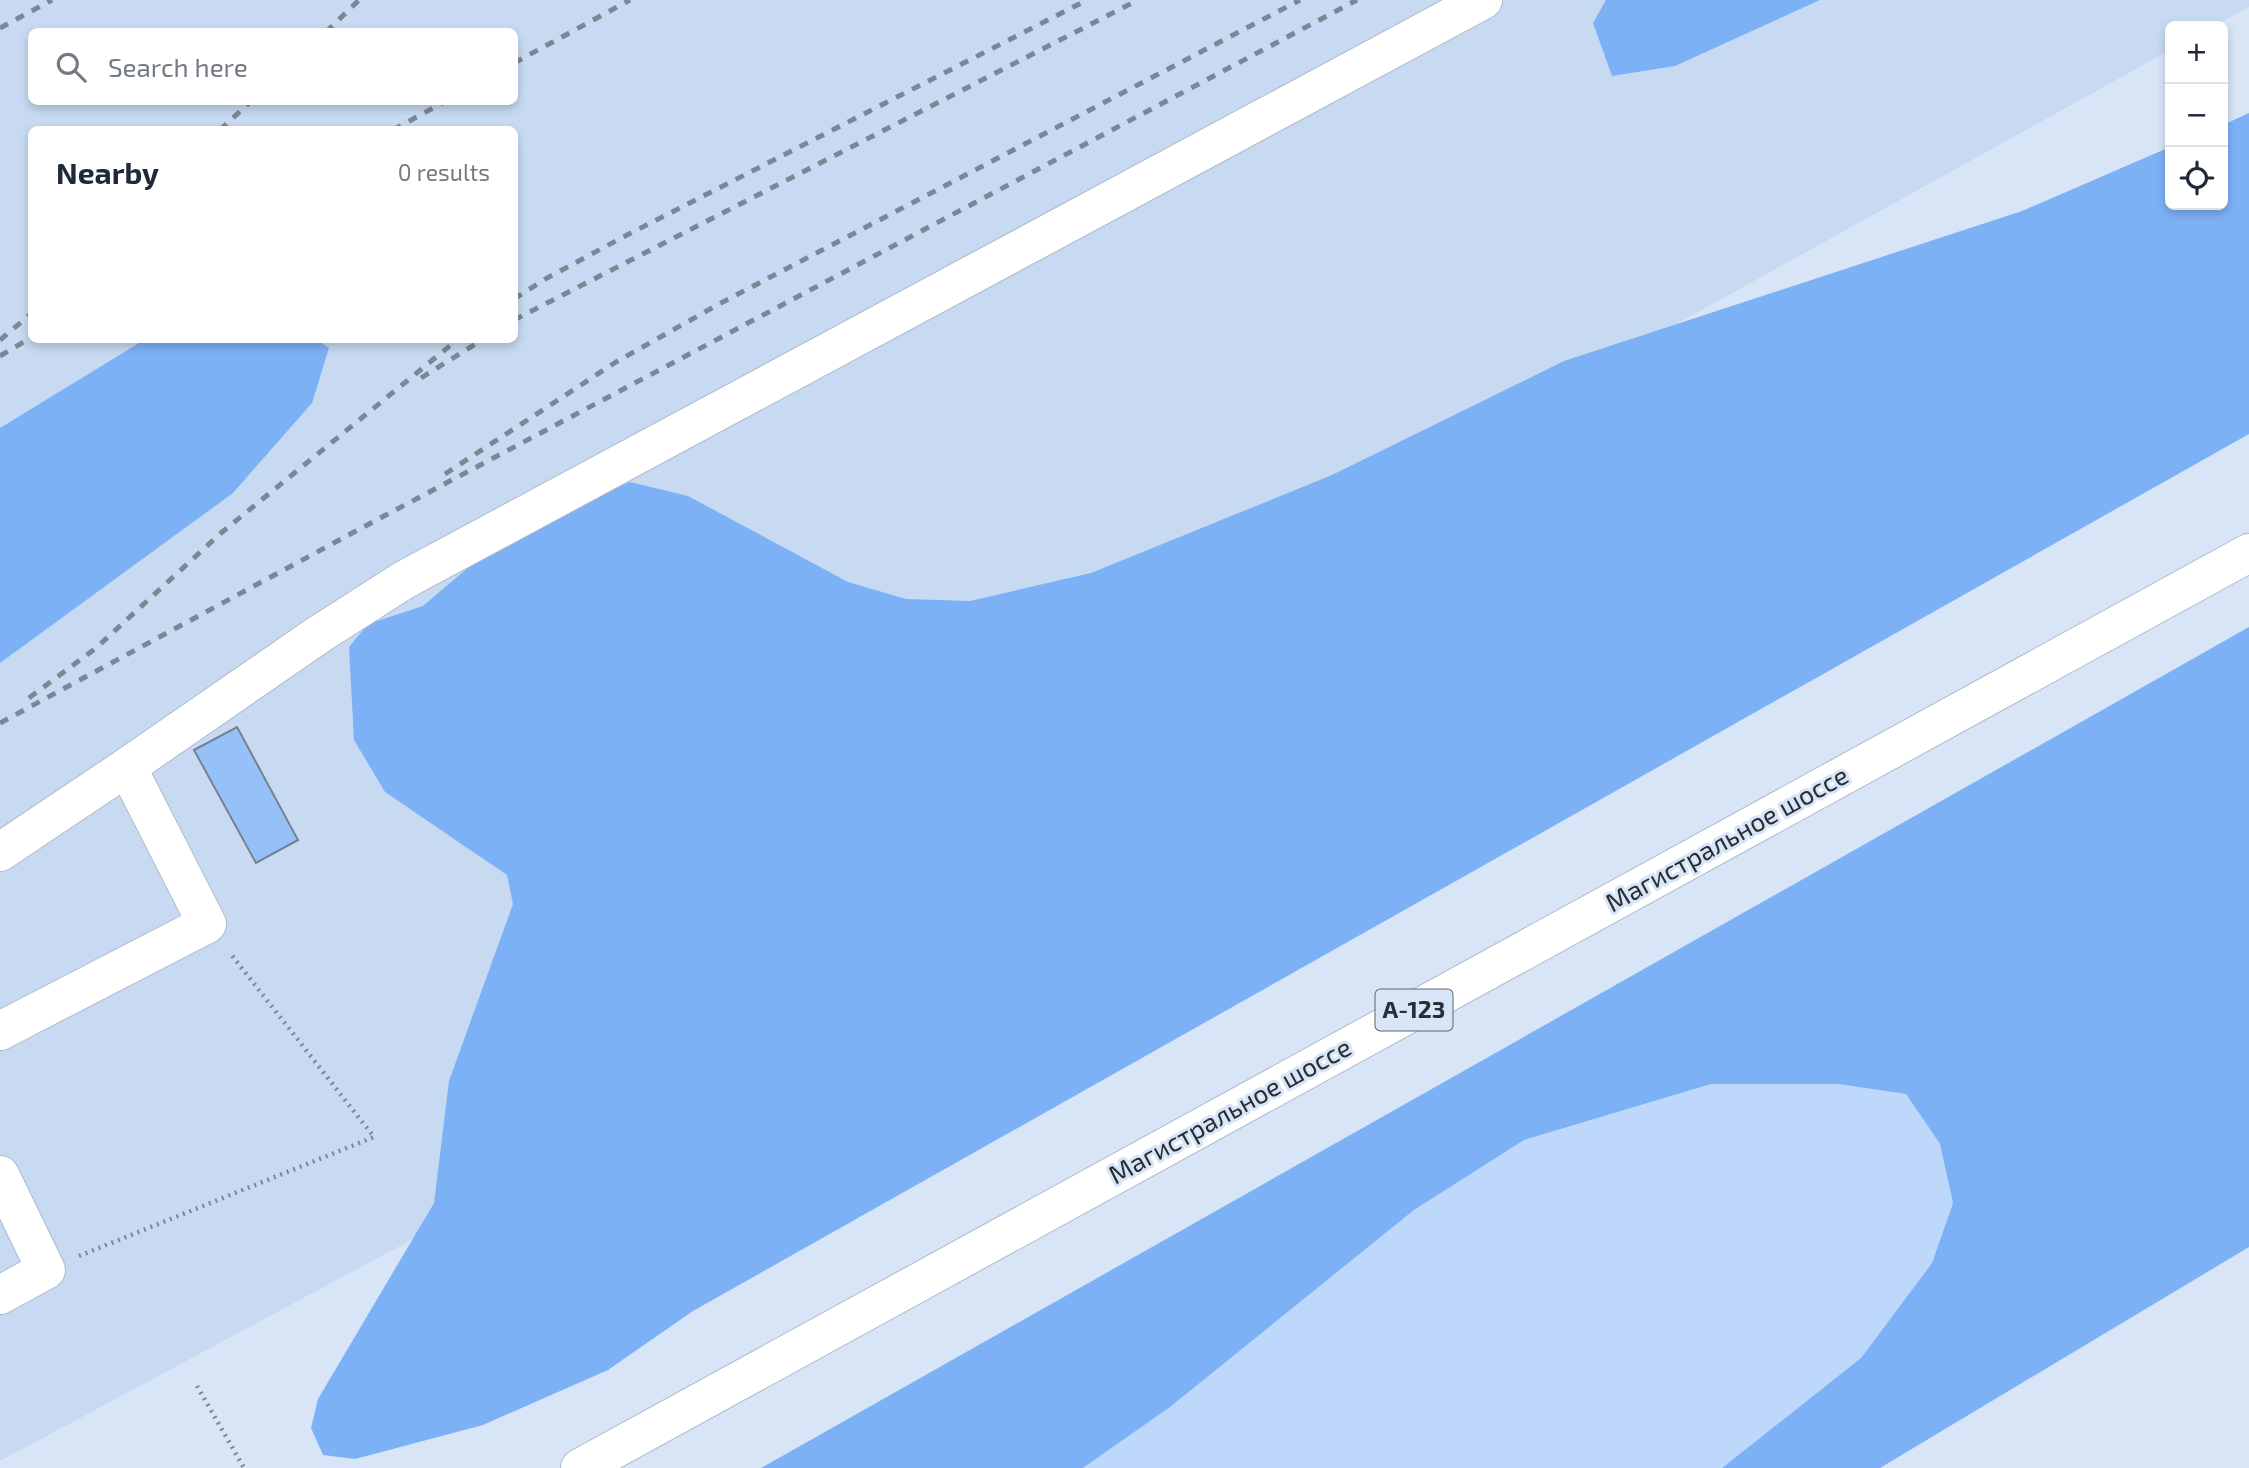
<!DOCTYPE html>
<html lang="en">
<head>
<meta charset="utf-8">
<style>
  body { margin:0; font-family:"Exo 2",sans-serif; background:#f6f6f7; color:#1f2937 }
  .controls { position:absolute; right:21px; top:21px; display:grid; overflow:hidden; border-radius:10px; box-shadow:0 4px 10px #0003 }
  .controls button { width:63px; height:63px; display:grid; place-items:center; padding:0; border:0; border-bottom:2px solid #e0e1e3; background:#fff; color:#1f2937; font:35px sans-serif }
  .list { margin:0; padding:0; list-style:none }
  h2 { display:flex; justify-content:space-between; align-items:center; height:91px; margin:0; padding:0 28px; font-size:30px }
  h2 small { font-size:23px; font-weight:400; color:#747a83 }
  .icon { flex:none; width:38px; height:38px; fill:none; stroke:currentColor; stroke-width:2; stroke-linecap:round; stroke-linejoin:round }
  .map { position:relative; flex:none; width:2249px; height:1468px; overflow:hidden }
  .search { position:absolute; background:#fff; box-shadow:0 4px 10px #0003; left:28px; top:28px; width:490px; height:77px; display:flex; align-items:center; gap:18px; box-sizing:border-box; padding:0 24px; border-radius:10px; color:#747a83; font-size:26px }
  .panel { position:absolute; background:#fff; box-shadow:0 4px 10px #0003; left:28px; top:126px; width:490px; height:217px; border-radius:10px }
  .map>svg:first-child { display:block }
</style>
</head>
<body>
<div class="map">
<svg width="2249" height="1468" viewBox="0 0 2249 1468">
  <rect width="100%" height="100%" fill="#d7e5f7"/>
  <!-- built -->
  <path fill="#c7daf2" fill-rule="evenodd" d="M0,0H2249V7L2214,26H2170V50L679,878L774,1045L0,1461ZM32,32H514V102H32ZM32,130H514V340H32Z"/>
  <!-- green -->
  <path fill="#bed8fc" d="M1711,1084H1838L1906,1094L1940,1144L1953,1203L1932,1263L1861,1358L1722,1468H1083L1170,1407L1414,1210L1524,1140Z"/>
  <!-- forest -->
  <g fill="#7db1f6">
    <path d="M1606,0H1820L1675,66L1612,76L1593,23Z"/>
    <path d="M2249,113V434L693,1311L608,1370L483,1425L355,1459L323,1455L311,1428L318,1399L434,1203L449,1081L513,904L507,875L385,792L354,740L349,647L368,624L423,606L516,527L630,482L688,496L848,582L906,599L970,601L1091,573L1332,475L1564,361L2022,211L2170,147V205H2223V125Z"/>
    <path d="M144,340H317L329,348L312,403L233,493L0,663V428Z"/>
    <path d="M2249,627V1247L1880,1468H1722L1861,1358L1932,1263L1953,1203L1940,1144L1906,1094L1838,1084H1711L1524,1140L1414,1210L1170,1407L1083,1468H761Z"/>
  </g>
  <!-- building -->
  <path fill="#96c0f8" stroke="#758192" stroke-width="2" d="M237,727L298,840L256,863L194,750Z"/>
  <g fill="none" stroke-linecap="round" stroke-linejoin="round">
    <!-- minor casing -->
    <g stroke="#adbacc" stroke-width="40">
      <g id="minor">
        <path d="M0,852L127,767"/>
        <path d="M0,1031L207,924L127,767L318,635L404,580L1483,0"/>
        <path d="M0,1175L46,1270L0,1295"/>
      </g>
    </g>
    <!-- major casing -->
    <g stroke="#adbacc" stroke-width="40">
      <path id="major" d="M580,1468L2249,553"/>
    </g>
    <!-- path -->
    <g stroke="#7e8794" stroke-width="4.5" stroke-dasharray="2 5" stroke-linecap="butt">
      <path d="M79,1256L374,1137L230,953"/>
      <path d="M197,1386L244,1468"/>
    </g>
    <!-- minor -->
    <use href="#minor" stroke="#fff" stroke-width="38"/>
    <!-- major -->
    <use href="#major" stroke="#fff" stroke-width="38"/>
    <!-- rail -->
    <g stroke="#7d8793" stroke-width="5" stroke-dasharray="9 9" stroke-linecap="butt">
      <path d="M0,28L52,0"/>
      <path d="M326,32L359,0"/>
      <path d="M514,63L630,0"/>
      <path d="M220,130L250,102"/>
      <path d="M393,130L444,102"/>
      <path d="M514,299L547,278L627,235L1087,0"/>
      <path d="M514,320L1138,0"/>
      <path d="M0,340L32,313"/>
      <path d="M0,356L32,337"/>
      <path d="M421,378L482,340"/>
      <path d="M445,474L616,362L719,304L1300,0"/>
      <path d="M29,698L96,648L221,533L457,340"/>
      <path d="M0,723L369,524L1357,0"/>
    </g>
  </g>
  <g text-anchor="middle" stroke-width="6" stroke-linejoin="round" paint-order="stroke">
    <!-- shield labels -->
    <rect fill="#d7e5f7" stroke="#5d656f" stroke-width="2" x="1375.5" y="989.5" width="77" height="41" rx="5"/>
    <g font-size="24" font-weight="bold" fill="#292e35">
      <text x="1414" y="1018">А-123</text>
    </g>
    <!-- street labels -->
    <g font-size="26" fill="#292e35" stroke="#d7e5f7">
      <text transform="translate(1727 839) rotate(-29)" y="9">Магистральное шоссе</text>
      <text transform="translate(1230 1111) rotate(-29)" y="9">Магистральное шоссе</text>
    </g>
  </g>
</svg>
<div class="controls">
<button>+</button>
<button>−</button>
<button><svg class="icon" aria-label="locate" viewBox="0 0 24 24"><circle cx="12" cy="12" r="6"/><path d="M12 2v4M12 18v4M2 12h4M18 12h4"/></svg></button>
</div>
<div class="search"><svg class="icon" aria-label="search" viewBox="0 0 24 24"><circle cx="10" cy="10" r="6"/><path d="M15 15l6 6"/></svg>Search here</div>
<section class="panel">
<h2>Nearby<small>0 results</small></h2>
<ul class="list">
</ul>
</section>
</div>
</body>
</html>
